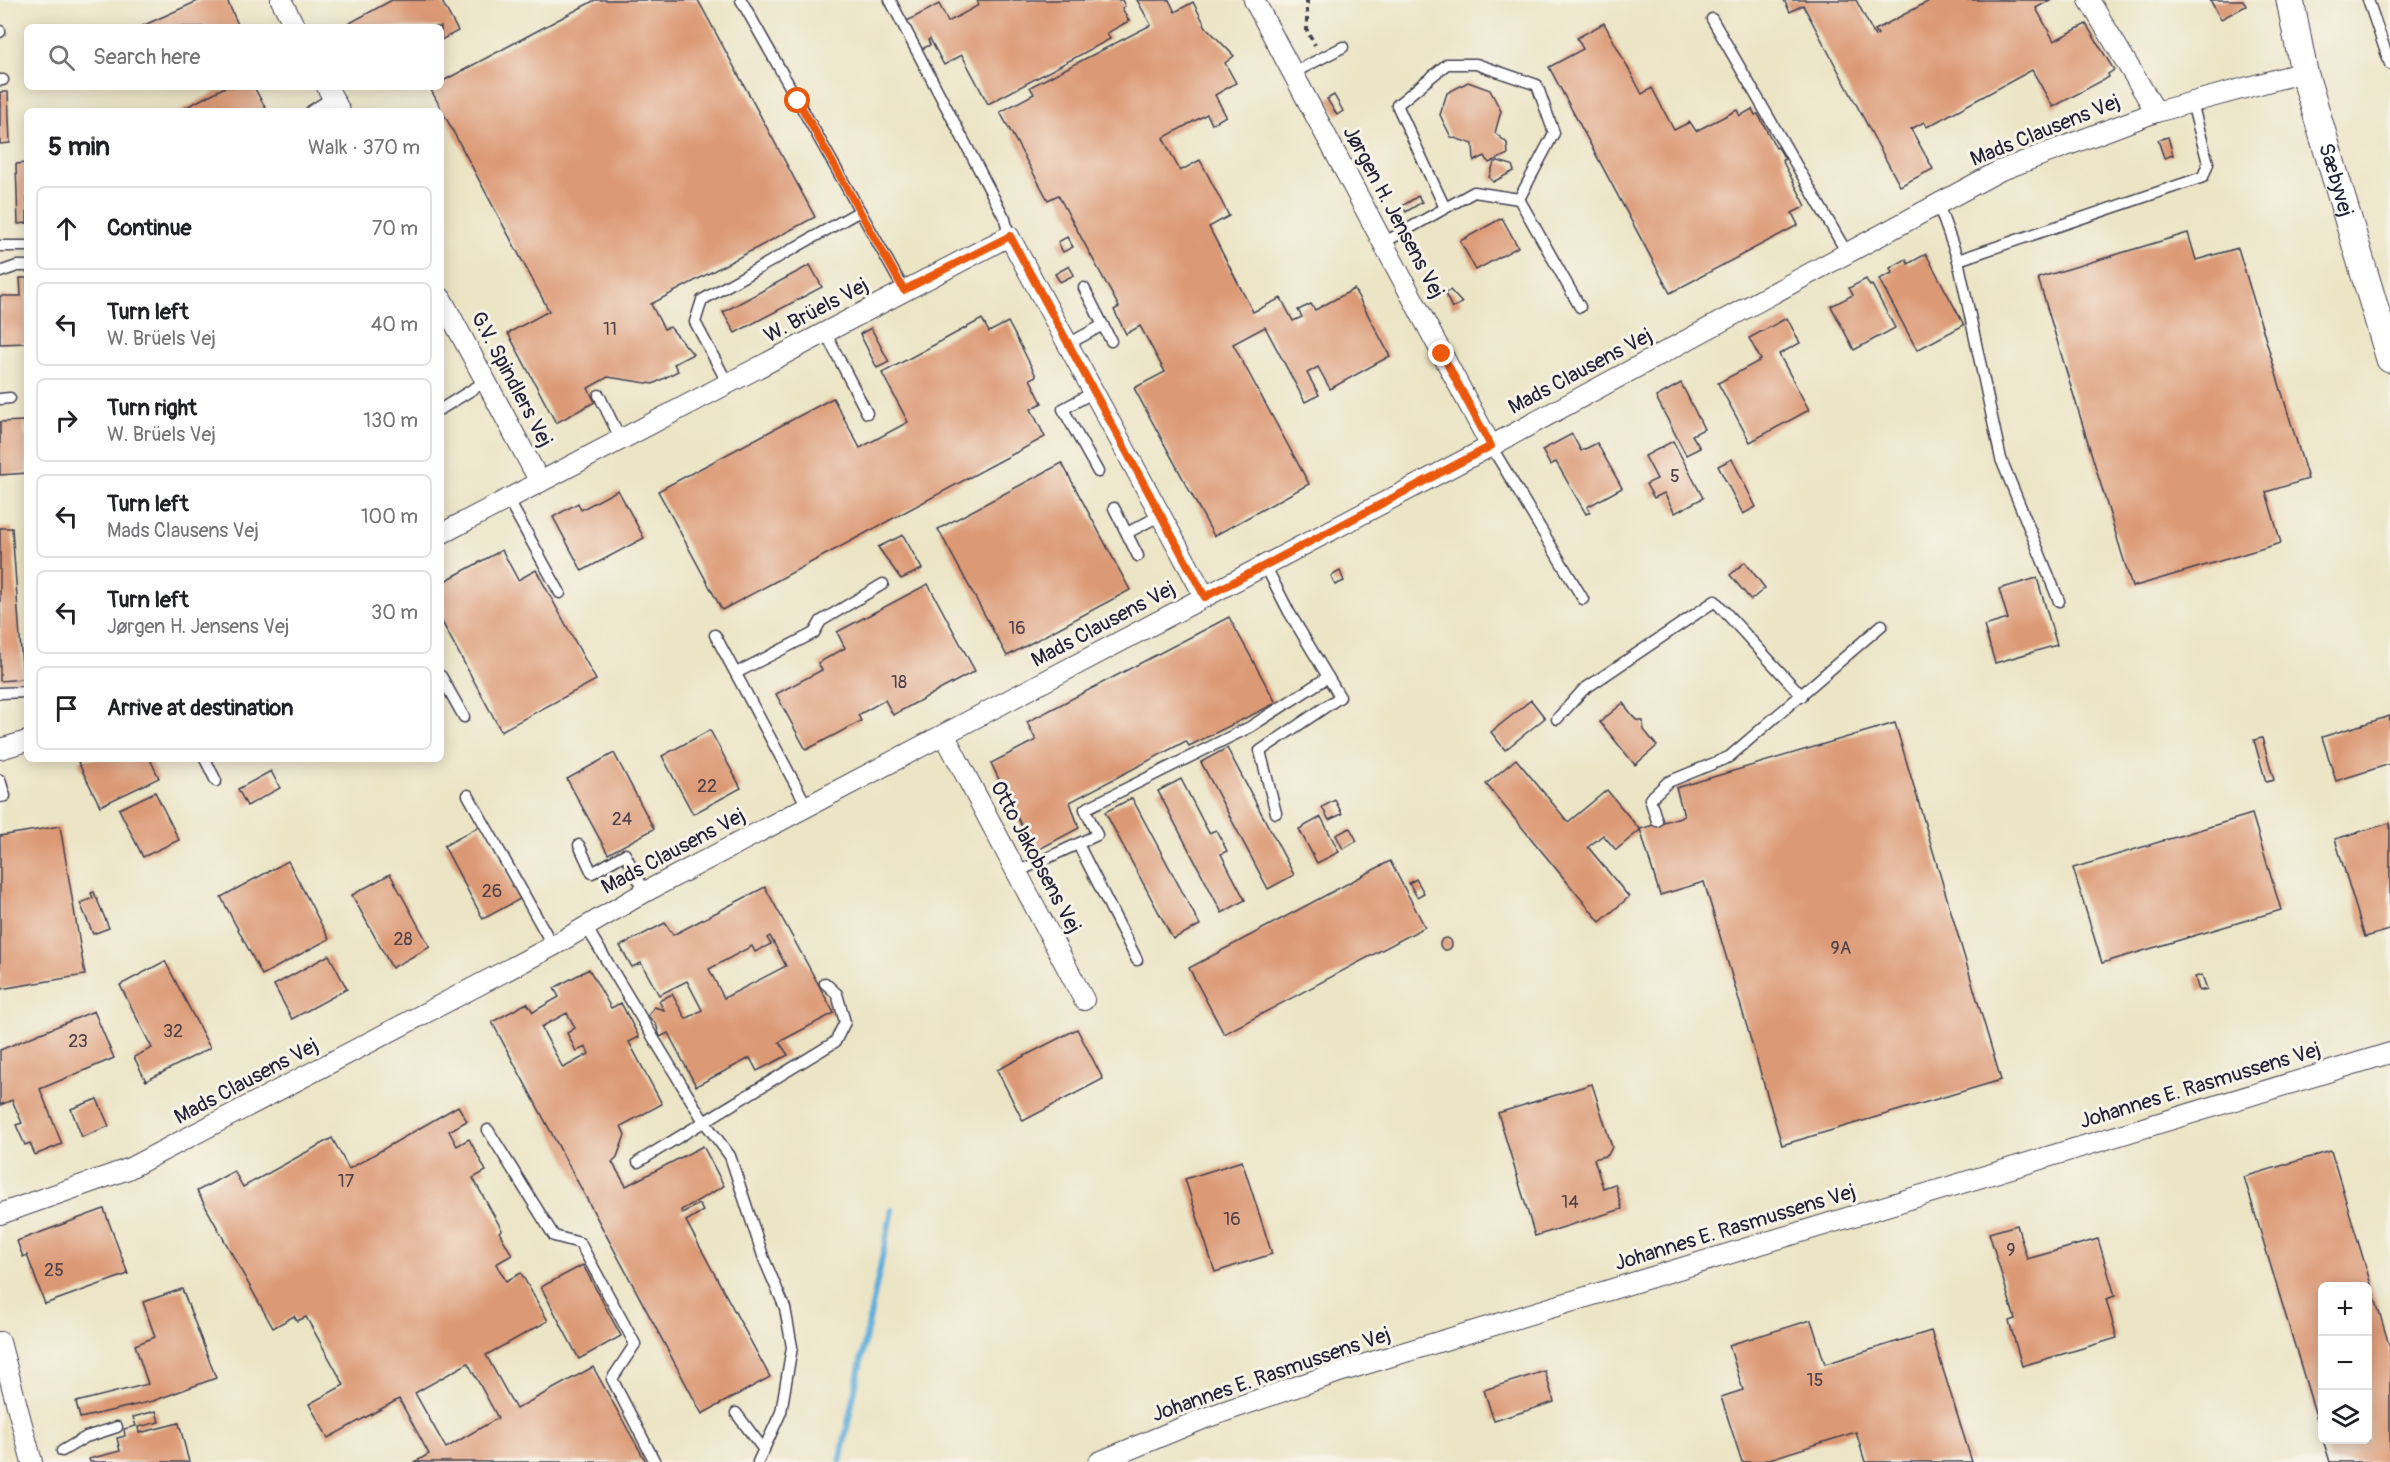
<!DOCTYPE html>
<html lang="en">
<head>
<meta charset="utf-8">
<style>
  body { margin:0; font-family:Pangolin,sans-serif; background:#f6f6f6; color:#202124 }
  .controls { position:absolute; right:18px; bottom:18px; display:grid; overflow:hidden; border-radius:9px; box-shadow:0 3px 15px #0003 }
  .controls button { width:54px; height:54px; display:grid; place-items:center; padding:0; border:0; border-bottom:2px solid #e0e0e0; background:#fff; color:#202124; font:30px sans-serif }
  .stop { position:absolute; width:18px; height:18px; margin:-14px; border:4px solid #ea580c; border-radius:50%; background:#fff }
  .stop.end { background:#ea580c; border-color:#fff; box-shadow:0 2px 6px #0008 }
  .list { margin:0; padding:0; list-style:none }
  h2 { display:flex; justify-content:space-between; align-items:center; height:78px; margin:0; padding:0 24px; font-size:26px }
  h2 small { font-size:20px; font-weight:400; color:#757577 }
  .list li { display:grid; grid-template-columns:39px 1fr auto; gap:18px; align-items:center; box-sizing:border-box; height:84px; margin:0 12px 12px; padding:0 12px; border:2px solid #e0e0e0; border-radius:9px }
  .list b { display:block; font-size:22px; white-space:nowrap }
  .list p { margin:0; font-size:20px; white-space:nowrap; color:#757577 }
  .list em { font-size:20px; font-style:normal; color:#757577 }
  .icon { flex:none; width:33px; height:33px; fill:none; stroke:currentColor; stroke-width:2; stroke-linecap:round; stroke-linejoin:round }
  .map { position:relative; flex:none; width:2390px; height:1462px; overflow:hidden }
  .search { position:absolute; background:#fff; box-shadow:0 3px 15px #0003; left:24px; top:24px; width:420px; height:66px; display:flex; align-items:center; gap:15px; box-sizing:border-box; padding:0 21px; border-radius:9px; color:#757577; font-size:22px }
  .panel { position:absolute; background:#fff; box-shadow:0 3px 15px #0003; left:24px; top:108px; width:420px; height:654px; border-radius:9px }
  .map>svg:first-child { display:block }
</style>
</head>
<body>
<div class="map">
<svg width="2390" height="1462" viewBox="0 0 2390 1462">
  <rect width="100%" height="100%" fill="#f7f3e8"/>
  <filter id="ink" filterUnits="userSpaceOnUse"><feTurbulence type="fractalNoise" baseFrequency=".0167" numOctaves="2"/><feDisplacementMap in="SourceGraphic" scale="12" xChannelSelector="R" yChannelSelector="G"/><feConvolveMatrix kernelMatrix="1 2 1 2 8 2 1 2 1" color-interpolation-filters="sRGB"/></filter>
  <filter id="wash" filterUnits="userSpaceOnUse"><feTurbulence type="fractalNoise" baseFrequency=".008" numOctaves="4" result="noise"/><feDisplacementMap in="SourceGraphic" scale="24" xChannelSelector="R" yChannelSelector="G"/><feGaussianBlur stdDeviation="1.35" result="paint"/><feColorMatrix in="noise" values="0 0 0 0 0 0 0 0 0 0 0 0 0 0 0 0 0 1.4 0 .05"/><feComposite in="paint" operator="in"/></filter>
  <g filter="url(#wash)">
    <rect width="100%" height="100%" fill="#ebe4c5"/>
    <g fill="none" stroke-linecap="round" stroke-linejoin="round">
      <!-- stream -->
      <path stroke="#5fadd9" stroke-width="6" d="M840,1462L892,1210"/>
    </g>
    <g id="blocks">
      <!-- building -->
      <g fill="#dc9975" fill-rule="evenodd">
        <path d="M200,0H227L239,27H140Z"/>
        <path d="M392,0H441L458,31L441,40V27H347L346,25Z"/>
        <path d="M595,0H698L815,217L651,304L664,329L670,327L693,354L674,364L678,371L653,384L608,377L588,388L595,402L556,423L508,333L549,311L430,88L441,87V82Z"/>
        <path d="M977,0H1122L1125,6L1122,8L1129,21L1107,33L1110,39L988,104L962,55L944,65L930,39L928,40L930,45L922,49L907,21L939,4L948,22L979,5Z"/>
        <path d="M1137,0H1169L1175,12L1193,2L1206,27L1234,56L1225,63L1236,83L1215,95L1226,116L1212,124L1207,114L1163,138L1180,171L1200,160L1229,216L1209,227L1253,312L1281,298L1293,321L1302,317L1298,310L1311,304L1315,310L1354,289L1390,356L1330,389L1318,367L1307,373L1319,395L1305,402L1265,327L1233,344L1309,484L1214,536L1134,388L1165,372L1140,326L1126,334L1114,310L1119,307L1058,195L1048,200L1000,112L1034,94L1030,87L1151,25Z"/>
        <path d="M1784,0H1856L1875,36L1878,34L1875,30L1931,0H2050L2036,8L2054,41L2086,24L2114,70L2108,74L2109,77L2053,107L2032,70L1927,127L1924,122L1911,129L1933,169L1900,186L1803,5L1790,12Z"/>
        <path d="M2210,0H2243L2246,6L2221,19Z"/>
        <path d="M1604,23L1642,94L1652,88L1674,130L1690,122L1696,131L1737,110L1740,116L1752,109L1755,115L1758,114L1776,148L1778,147L1785,159L1782,160L1806,206L1792,213L1798,225L1670,293L1549,67L1583,49L1577,38Z"/>
        <path d="M1468,82L1490,90L1501,111L1495,133L1507,143L1508,154L1489,163L1485,156L1474,161L1473,144L1451,137L1440,115L1447,93Z"/>
        <path d="M225,87H254L267,111H179Z"/>
        <path d="M0,92H8L10,143L0,144Z"/>
        <path d="M1334,95L1343,111L1337,115L1327,99Z"/>
        <path d="M2168,137L2173,155L2164,158L2158,140Z"/>
        <path d="M1498,161L1512,165L1514,171L1493,182L1489,177L1494,163Z"/>
        <path d="M27,163V223L18,224L16,164Z"/>
        <path d="M1418,196L1422,202L1406,212L1402,206Z"/>
        <path d="M1502,218L1518,247L1476,270L1460,241Z"/>
        <path d="M2188,233L2196,260L2238,248L2308,479L2266,492L2281,543L2132,587L2038,278Z"/>
        <path d="M1067,237L1073,247L1063,252L1058,242Z"/>
        <path d="M1926,254L1964,325L1917,350L1879,279L1892,273L1890,268L1906,259L1908,264Z"/>
        <path d="M810,265L822,287L735,333L723,312Z"/>
        <path d="M1069,266L1074,275L1060,282L1055,274Z"/>
        <path d="M20,278H27V343L0,344V296H21Z"/>
        <path d="M1866,279L1870,286L1872,285L1895,328L1854,350L1831,306L1853,295L1849,288Z"/>
        <path d="M1450,290L1462,303L1452,308L1445,293Z"/>
        <path d="M1787,318L1800,343L1779,354L1809,410L1750,442L1718,383L1761,360L1749,338Z"/>
        <path d="M982,319L989,332L1008,322L1023,350L1036,376L1030,379L1042,403L1031,409L1045,437L722,610L658,491L833,398L860,448L908,422L882,373Z"/>
        <path d="M871,328L889,362L877,368L860,334Z"/>
        <path d="M1681,383L1704,429L1692,435L1700,448L1686,455L1656,397Z"/>
        <path d="M24,421L25,436H27V473L0,475V422Z"/>
        <path d="M1572,434L1581,451L1597,443L1622,488L1587,507L1590,512L1586,514L1556,462L1550,465L1542,450Z"/>
        <path d="M1673,441L1703,498L1675,513L1664,493L1654,498L1646,484L1657,479L1645,456Z"/>
        <path d="M1732,459L1756,507L1743,514L1718,466Z"/>
        <path d="M1062,463L1130,590L1007,656L938,529Z"/>
        <path d="M618,490L644,538L582,571L553,517L578,503L581,510Z"/>
        <path d="M0,528H12L23,679L0,681Z"/>
        <path d="M903,535L922,569L901,579L878,547Z"/>
        <path d="M502,550L518,580L536,570L596,680L501,731L441,620V583Z"/>
        <path d="M1745,562L1765,588L1751,600L1730,575Z"/>
        <path d="M1340,571L1344,581L1335,585L1331,576Z"/>
        <path d="M2037,578L2057,645L1995,663L1984,626L2008,619L1999,589Z"/>
        <path d="M928,584L975,671L893,715L885,700L858,715L861,721L806,750L776,694L822,670L818,663L845,648L837,632Z"/>
        <path d="M1229,617L1276,703L1189,746L1186,741L1070,802L1079,828L1034,852L991,763L1036,740L1027,722Z"/>
        <path d="M1531,700L1545,718L1505,750L1491,732Z"/>
        <path d="M1623,703L1636,720L1643,721L1644,730L1657,746L1635,765L1600,722Z"/>
        <path d="M2390,716V764L2336,781L2322,737Z"/>
        <path d="M1895,723L2001,1080L1782,1145L1704,882L1660,895L1640,829L1684,816L1676,788Z"/>
        <path d="M710,730L741,788L693,814L662,756Z"/>
        <path d="M2262,738L2274,780L2266,782L2254,740Z"/>
        <path d="M1227,748L1294,875L1268,889L1201,762Z"/>
        <path d="M614,753L654,829L608,854L567,779Z"/>
        <path d="M84,759H150L159,778L100,806L78,762Z"/>
        <path d="M1516,759L1568,822L1607,790L1640,830L1616,850L1603,835L1588,847L1629,897L1600,922L1486,784Z"/>
        <path d="M271,771L280,788L247,806L238,789Z"/>
        <path d="M1181,779L1209,833L1216,830L1227,851L1221,854L1245,900L1222,913L1158,791Z"/>
        <path d="M155,792L179,840L143,857L119,809Z"/>
        <path d="M1132,798L1200,925L1173,939L1105,812Z"/>
        <path d="M1335,800L1342,814L1329,820L1322,807Z"/>
        <path d="M2252,814L2281,910L2102,963L2073,868Z"/>
        <path d="M1321,817L1339,852L1317,863L1299,829Z"/>
        <path d="M2390,823V930L2365,937L2335,839Z"/>
        <path d="M60,826L85,975L0,989V836Z"/>
        <path d="M480,826L520,899L483,919L444,846Z"/>
        <path d="M1350,828L1357,841L1343,849L1336,835Z"/>
        <path d="M288,861L329,939L262,975L221,897Z"/>
        <path d="M1390,861L1425,927L1224,1034L1189,968Z"/>
        <path d="M390,874L430,947L392,968L352,895Z"/>
        <path d="M1416,879L1424,893L1417,897L1409,883Z"/>
        <path d="M765,887L834,1013L779,1042L788,1055L757,1071L750,1058L696,1086L668,1033L660,1037L656,1024L648,1016L654,1007L664,1010L659,1001L672,994L686,1019L702,1010L687,981L659,995L641,963L632,967L620,946L665,923L673,935ZM770,936L786,966L724,998L709,969L752,946L755,952L771,944L767,938Z"/>
        <path d="M94,892L109,928L93,934L80,903L93,898L91,893Z"/>
        <circle cx="1446" cy="944" r="6"/>
        <path d="M329,955L347,989L292,1019L274,985Z"/>
        <path d="M165,961L210,1048L146,1081L134,1057L152,1048L120,985Z"/>
        <path d="M589,969L611,1008L621,1003L639,1037L629,1042L662,1104L621,1126L625,1135L617,1157L612,1162L626,1186L703,1146L724,1186L681,1210L682,1213L699,1204L703,1211L686,1221L770,1377L702,1414L492,1022L527,1003L533,1012L559,997L554,988ZM567,1013L575,1028L567,1033L576,1051L586,1047L589,1054L563,1068L541,1027Z"/>
        <path d="M2202,975L2207,989L2199,991L2195,977Z"/>
        <path d="M94,1011L114,1058L40,1089L62,1144L35,1155L30,1143L25,1145L16,1125L22,1123L12,1100L0,1105V1050Z"/>
        <path d="M1077,1029L1103,1079L1023,1121L997,1070Z"/>
        <path d="M1592,1084L1612,1147L1608,1155L1594,1159L1603,1188L1615,1184L1622,1209L1535,1236L1498,1113Z"/>
        <path d="M97,1099L109,1126L82,1137L71,1109Z"/>
        <path d="M458,1106L467,1121L449,1131L457,1146L469,1139L486,1171L473,1178L502,1230L499,1232L512,1255L496,1264L506,1281L521,1273L548,1321L486,1355L516,1409L593,1367L646,1462H415L429,1454L399,1399L328,1438L309,1404L344,1385L306,1317L297,1321L294,1316L273,1328L197,1191L234,1171L243,1187L332,1138L349,1169ZM468,1363L498,1418L446,1448L415,1393Z"/>
        <path d="M2331,1151L2390,1348V1462H2330L2323,1440H2368V1286H2322V1436L2244,1177Z"/>
        <path d="M1242,1161L1272,1254L1215,1272L1185,1179Z"/>
        <path d="M104,1209L128,1274L45,1304L27,1255L23,1257L17,1241Z"/>
        <path d="M2017,1225L2027,1259L2098,1239L2115,1296L2106,1299L2117,1338L2022,1366L2009,1321L2015,1319L1989,1233Z"/>
        <path d="M583,1265L621,1336L579,1359L541,1287Z"/>
        <path d="M182,1289L216,1378L153,1401L80,1418L76,1402L148,1384L135,1345L155,1337L143,1302Z"/>
        <path d="M1811,1320L1825,1364L1931,1331L1972,1462H1865L1856,1432L1760,1462H1742L1721,1397L1743,1390L1729,1345Z"/>
        <path d="M1545,1371L1554,1402L1494,1421L1484,1390Z"/>
        <path d="M156,1411L159,1422L138,1427L139,1433L179,1423L189,1462H90L89,1459L120,1451L117,1438L125,1436L124,1429L136,1426L133,1417Z"/>
      </g>
    </g>
  </g>
  <g filter="url(#ink)">
    <use href="#blocks" fill-opacity="0" stroke="#403f50" stroke-width="1.5"/>
    <g fill="none" stroke-linecap="round" stroke-linejoin="round">
      <!-- lane casing -->
      <g stroke="#403f50" stroke-width="13">
        <g id="lane">
          <path d="M741,0L860,211"/>
          <path d="M890,0L1005,219L1009,236"/>
          <path d="M2368,0L2390,64"/>
          <path d="M1712,19L1847,253"/>
          <path d="M0,31V32"/>
          <path d="M1293,73L1343,47"/>
          <path d="M0,80H3"/>
          <path d="M311,111L333,97"/>
          <path d="M1938,204L1958,260L2203,177L2208,163L2192,103"/>
          <path d="M1445,208L1397,105L1447,64H1476L1537,85L1554,133L1519,199"/>
          <path d="M1383,243L1474,192L1519,199L1580,307"/>
          <path d="M0,246H27"/>
          <path d="M1958,260L2001,459L2059,601"/>
          <path d="M0,272L17,266H27"/>
          <path d="M1084,288L1111,341"/>
          <path d="M825,332L867,413"/>
          <path d="M1068,344L1103,325"/>
          <path d="M728,384L695,322L702,300L860,211L904,290"/>
          <path d="M1094,392L1063,409L1098,472"/>
          <path d="M599,395L621,440"/>
          <path d="M0,399L10,398"/>
          <path d="M441,409L486,381"/>
          <path d="M1491,446L1583,599"/>
          <path d="M508,499L560,593"/>
          <path d="M1114,508L1138,556"/>
          <path d="M1127,533L1161,515"/>
          <path d="M1265,565L1289,612L1340,697L1260,751L1276,813"/>
          <path d="M715,635L808,808"/>
          <path d="M736,673L814,633L821,621L883,584"/>
          <path d="M441,676L464,717"/>
          <path d="M0,693L27,692"/>
          <path d="M1557,719L1583,690L1715,601L1802,696"/>
          <path d="M205,759L216,781"/>
          <path d="M0,780L5,796L0,797"/>
          <path d="M468,795L553,946"/>
          <path d="M1657,821L1650,799L1668,782L1729,757L1882,625"/>
          <path d="M1078,844L1137,960"/>
          <path d="M579,845L592,873L625,854L645,892"/>
          <path d="M1017,872L1097,835L1085,809L1250,727L1328,677"/>
          <path d="M585,925L703,1120L730,1156L764,1259L785,1308L792,1347L781,1412L758,1462"/>
          <path d="M488,1130L554,1236L580,1243L635,1344L612,1379L655,1462"/>
          <path d="M638,1162L835,1042L845,1022L837,994L825,983"/>
          <path d="M736,1413L764,1450"/>
          <path d="M62,1451L86,1437L117,1427"/>
        </g>
      </g>
      <!-- street casing -->
      <g stroke="#403f50" stroke-width="22">
        <g id="street">
          <path d="M281,0L295,27"/>
          <path d="M1254,0L1491,446"/>
          <path d="M2089,0L2156,112"/>
          <path d="M327,87L340,111"/>
          <path d="M441,298L540,482"/>
          <path d="M441,534L1009,236L1205,597"/>
          <path d="M945,736L1084,1000"/>
          <path d="M0,749L27,741"/>
          <path d="M0,1214L128,1169L553,946L645,892L1491,446L1999,171L2156,112L2304,72"/>
          <path d="M0,1342L32,1462"/>
          <path d="M1099,1462L1205,1418L1336,1373L2390,1053"/>
        </g>
      </g>
      <!-- secondary casing -->
      <g stroke="#403f50" stroke-width="29">
        <g id="secondary">
          <path id="s1" d="M2290,0L2304,72L2390,359"/>
        </g>
      </g>
      <!-- path -->
      <path stroke="#403f50" stroke-width="4" stroke-dasharray="4.5 4.5" stroke-linecap="butt" d="M1307,0V31L1315,45"/>
      <!-- lane -->
      <use href="#lane" stroke="#fff" stroke-width="10"/>
      <!-- street -->
      <use href="#street" stroke="#fff" stroke-width="20"/>
      <!-- secondary -->
      <use href="#secondary" stroke="#fff" stroke-width="27"/>
    </g>
  </g>
  <g fill="none" stroke-linecap="round" stroke-linejoin="round" filter="url(#ink)">
    <!-- route -->
    <path stroke="#ea580c" stroke-width="8" d="M798,101L904,290L1010,236L1205,597L1491,446L1442,354"/>
  </g>
  <g text-anchor="middle" stroke-width="6" stroke-linejoin="round" paint-order="stroke">
    <!-- number labels -->
    <g font-size="18" fill="#50404a">
      <text x="610" y="335">11</text>
      <text x="1675" y="482">5</text>
      <text x="1017" y="634">16</text>
      <text x="899" y="688">18</text>
      <text x="707" y="792">22</text>
      <text x="622" y="825">24</text>
      <text x="492" y="897">26</text>
      <text x="403" y="945">28</text>
      <text x="1841" y="954">9A</text>
      <text x="173" y="1037">32</text>
      <text x="78" y="1047">23</text>
      <text x="346" y="1187">17</text>
      <text x="1570" y="1208">14</text>
      <text x="1232" y="1225">16</text>
      <text x="2011" y="1256">9</text>
      <text x="54" y="1276">25</text>
      <text x="1815" y="1386">15</text>
    </g>
    <!-- street labels -->
    <g font-size="21" fill="#22223b" stroke="#f7f3e8">
      <text transform="translate(2045 130) rotate(-22)" y="7">Mads Clausens Vej</text>
      <text dy="7" stroke="none"><textPath href="#s1" startOffset="186">Sæbyvej</textPath></text>
      <text transform="translate(1394 212) rotate(62)" y="7">Jørgen H. Jensens Vej</text>
      <text transform="translate(816 310) rotate(-28)" y="7">W. Brüels Vej</text>
      <text transform="translate(1580 371) rotate(-28)" y="7">Mads Clausens Vej</text>
      <text transform="translate(512 379) rotate(62)" y="7">G.V. Spindlers Vej</text>
      <text transform="translate(1103 624) rotate(-28)" y="7">Mads Clausens Vej</text>
      <text transform="translate(673 851) rotate(-28)" y="7">Mads Clausens Vej</text>
      <text transform="translate(1036 857) rotate(62)" y="7">Otto Jakobsens Vej</text>
      <text transform="translate(246 1081) rotate(-28)" y="7">Mads Clausens Vej</text>
      <text transform="translate(2200 1085) rotate(-17)" y="7">Johannes E. Rasmussens Vej</text>
      <text transform="translate(1735 1227) rotate(-17)" y="7">Johannes E. Rasmussens Vej</text>
      <text transform="translate(1271 1374) rotate(-19)" y="7">Johannes E. Rasmussens Vej</text>
    </g>
  </g>
</svg>
<div class="controls">
<button>+</button>
<button>−</button>
<button><svg class="icon" aria-label="layers" viewBox="0 0 24 24"><path d="M12 4l9 5-9 5-9-5zM3 14l9 5 9-5"/></svg></button>
</div>
<div class="stop" style="left:798px;top:101px"></div>
<div class="stop end" style="left:1442px;top:354px"></div>
<div class="search"><svg class="icon" aria-label="search" viewBox="0 0 24 24"><circle cx="10" cy="10" r="6"/><path d="M15 15l6 6"/></svg>Search here</div>
<section class="panel">
<h2>5 min<small>Walk · 370 m</small></h2>
<ul class="list">
<li><svg class="icon" aria-label="ahead" viewBox="0 0 24 24"><path d="M12 20V5M6 11l6-6 6 6"/></svg><div><b>Continue</b></div><em>70 m</em></li>
<li><svg class="icon" aria-label="left" viewBox="0 0 24 24"><path d="M17 20v-9H6M10 6l-5 5 5 5"/></svg><div><b>Turn left</b><p>W. Brüels Vej</p></div><em>40 m</em></li>
<li><svg class="icon" aria-label="right" viewBox="0 0 24 24"><path d="M7 20v-9h11M14 6l5 5-5 5"/></svg><div><b>Turn right</b><p>W. Brüels Vej</p></div><em>130 m</em></li>
<li><svg class="icon" aria-label="left" viewBox="0 0 24 24"><path d="M17 20v-9H6M10 6l-5 5 5 5"/></svg><div><b>Turn left</b><p>Mads Clausens Vej</p></div><em>100 m</em></li>
<li><svg class="icon" aria-label="left" viewBox="0 0 24 24"><path d="M17 20v-9H6M10 6l-5 5 5 5"/></svg><div><b>Turn left</b><p>Jørgen H. Jensens Vej</p></div><em>30 m</em></li>
<li><svg class="icon" aria-label="arrive" viewBox="0 0 24 24"><path d="M6 21V4h12l-3 4 3 4H6"/></svg><div><b>Arrive at destination</b></div></li>
</ul>
</section>
</div>
</body>
</html>
